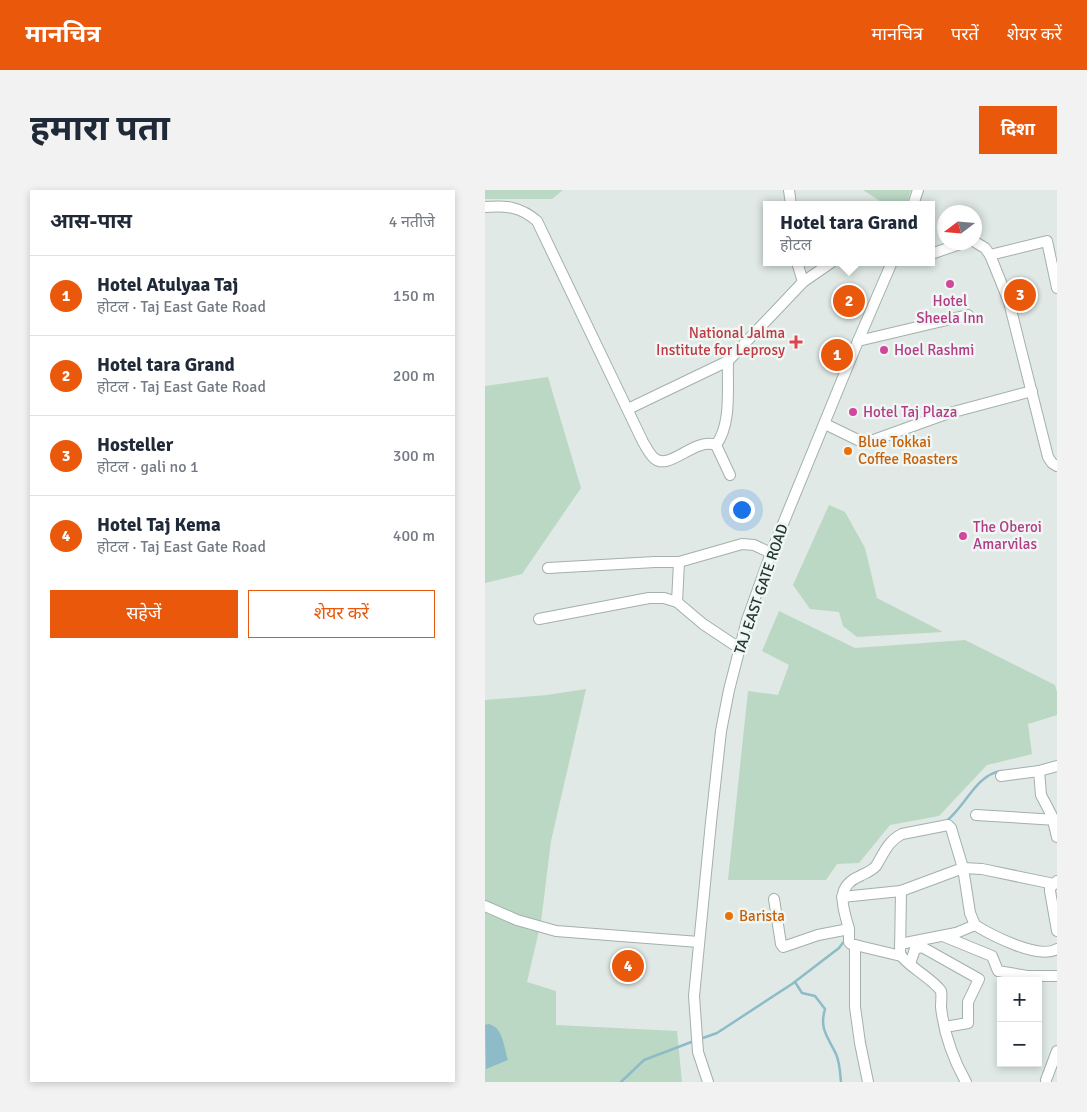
<!DOCTYPE html>
<html lang="hi">
<head>
<meta charset="utf-8">
<style>
  body { margin:0; font-family:Signika,"Noto Sans Devanagari",sans-serif; background:#f2f2f3; color:#1f2937 }
  .controls { position:absolute; right:15px; bottom:15px; display:grid; overflow:hidden; border-radius:0px; box-shadow:0 2px 8px #0003 }
  .controls button { width:45px; height:45px; display:grid; place-items:center; padding:0; border:0; border-bottom:1px solid #e0e1e3; background:#fff; color:#1f2937; font:25px sans-serif }
  .compass { position:absolute; left:452px; top:15px; width:45px; height:45px; border-radius:50%; background:#fff; box-shadow:0 2px 8px #0003; rotate:254deg }
  .you { position:absolute; left:256px; top:319px; width:18px; height:18px; margin:-12px; border:4px solid #fff; border-radius:50%; background:#1a73e8; box-shadow:0 0 0 8px #1a73e833 }
  .badge { display:grid; place-items:center; width:32px; height:32px; border-radius:50%; background:#ea580c; color:#fff; font-size:16px; font-weight:700 }
  .pin { position:absolute; translate:-50% -50%; border:2px solid #fff; box-shadow:0 1px 5px #0006 }
  .popup { position:absolute; left:278px; top:11px; width:172px; height:65px; box-sizing:border-box; display:grid; place-content:center; border-radius:0px; background:#fff; filter:drop-shadow(0 1px 4px #0005); font-size:16px; white-space:nowrap; color:#747a83 }
  .popup b { font-size:19px; color:#1f2937 }
  .popup::after { content:''; position:absolute; left:50%; top:100%; margin-left:-10px; border:10px solid transparent; border-top-color:#fff }
  .list { margin:0; padding:0; list-style:none }
  h2 { display:flex; justify-content:space-between; align-items:center; height:65px; margin:0; padding:0 20px; font-size:21px }
  h2 small { font-size:16px; font-weight:400; color:#747a83 }
  .list li { display:grid; grid-template-columns:32px 1fr auto; gap:15px; align-items:center; box-sizing:border-box; height:80px; padding:0 20px; border-top:1px solid #e0e1e3 }
  .list b { display:block; font-size:19px; white-space:nowrap }
  .list p { margin:0; font-size:16px; white-space:nowrap; color:#747a83 }
  .list em { font-size:16px; font-style:normal; color:#747a83 }
  .actions { display:flex; gap:10px; padding:15px 20px }
  .actions a { flex:1; padding:11px 0; border:1px solid #ea580c; border-radius:0px; text-align:center; font-size:18px; color:#ea580c }
  .actions .main { background:#ea580c; color:#fff }
  .map { position:relative; flex:none; width:572px; height:892px; overflow:hidden; border-radius:0px }
  header { display:flex; align-items:center; gap:30px; box-sizing:border-box; height:70px; padding:0 25px; background:#ea580c; color:#fff }
  header strong { font-size:24px }
  nav { display:flex; gap:28px; margin-inline-start:auto; font-size:18px }
  .intro { display:flex; align-items:center; justify-content:space-between; box-sizing:border-box; height:120px; padding:0 30px }
  h1 { margin:0; font-size:35px }
  .button { padding:12px 22px; border-radius:0px; background:#ea580c; color:#fff; font-size:18px; font-weight:700 }
  main { display:flex; gap:30px; padding:0 30px }
  aside { flex:1; background:#fff; border-radius:0px; box-shadow:0 2px 8px #0003 }
  .map>svg:first-child { display:block }
</style>
</head>
<body>
<header>
<strong>मानचित्र</strong>
<nav><a>मानचित्र</a><a>परतें</a><a>शेयर करें</a></nav>
</header>
<div class="intro"><h1>हमारा पता</h1><a class="button">दिशा</a></div>
<main>
<aside>
<h2>आस-पास<small>4 नतीजे</small></h2>
<ul class="list">
<li><span class="badge">1</span><div><b>Hotel Atulyaa Taj</b><p>होटल · Taj East Gate Road</p></div><em>150 m</em></li>
<li><span class="badge">2</span><div><b>Hotel tara Grand</b><p>होटल · Taj East Gate Road</p></div><em>200 m</em></li>
<li><span class="badge">3</span><div><b>Hosteller</b><p>होटल · gali no 1</p></div><em>300 m</em></li>
<li><span class="badge">4</span><div><b>Hotel Taj Kema</b><p>होटल · Taj East Gate Road</p></div><em>400 m</em></li>
</ul>
<div class="actions"><a class="main">सहेजें</a><a>शेयर करें</a></div>
</aside>
<div class="map">
<svg width="572" height="892" viewBox="0 0 572 892">
  <rect width="100%" height="100%" fill="#e0e9e5"/>
  <!-- green -->
  <g fill="#bbd8c4">
    <path d="M0,0H78L67,9H0Z"/>
    <path d="M378,0H426L421,15H401Z"/>
    <path d="M63,187L96,298L37,384L0,393V196Z"/>
    <path d="M344,315L360,322L380,358L392,408L458,442L372,447L358,436L354,422L325,419L308,395Z"/>
    <path d="M294,421L370,458L480,450L570,495L572,502V525L543,534L547,564L502,575L454,626L405,635L374,673L352,674L341,690H243L263,501L293,505L304,475L277,461Z"/>
    <path d="M101,499L66,651L56,732L42,792L71,801V835L192,841L197,892H0V510L62,505Z"/>
  </g>
  <!-- water -->
  <path fill="#8dbcc8" d="M3,834C18,836 19,858 23,870L1,879L0,835Z"/>
  <g fill="none" stroke-linecap="round" stroke-linejoin="round">
    <!-- stream -->
    <g stroke="#8dbcc8" stroke-width="2.5">
      <path d="M460,632C480,618 490,585 516,581"/>
      <path d="M310,792L317,803L330,806L340,819C334,839 343,847 351,864C355,873 355,883 356,892"/>
      <path d="M215,849L232,843L307,794L354,758L360,750"/>
      <path d="M136,892L159,870L209,851"/>
    </g>
    <!-- minor casing -->
    <g stroke="#a3b0ac" stroke-width="12">
      <g id="minor">
        <path d="M304,0L306,15"/>
        <path d="M428,15L433,0"/>
        <path d="M0,17C21,15 36,17 52,31L158,252C161,257 165,265 169,268C184,282 209,247 231,255"/>
        <path d="M490,52L500,58L505,65L524,112L563,267L567,273L572,276"/>
        <path d="M446,64L481,52"/>
        <path d="M505,65L562,51L572,98"/>
        <path d="M312,72L318,92"/>
        <path d="M373,151L483,125"/>
        <path d="M243,171C242,197 247,234 231,255L245,285"/>
        <path d="M143,219L243,171L318,92L347,72"/>
        <path d="M340,234L375,251H386L461,224L547,201"/>
        <path d="M63,378L170,372H194L257,354L269,355L286,363"/>
        <path d="M192,412L194,372"/>
        <path d="M54,429L164,408H179L192,412L218,434L254,458"/>
        <path d="M554,581L556,605L567,626L572,647"/>
        <path d="M516,586L554,581L572,576"/>
        <path d="M491,625L572,630"/>
        <path d="M572,691L565,698V701L572,741"/>
        <path d="M416,701L415,764C423,777 446,787 456,801C457,806 456,811 456,817C459,843 468,869 481,892"/>
        <path d="M357,707L416,701L478,678L497,679L569,694"/>
        <path d="M289,709L296,754L298,757L333,745L364,739V752L366,754L416,766"/>
        <path d="M0,716L32,730L71,741L214,752"/>
        <path d="M364,739C358,717 349,697 375,686C380,683 387,681 391,676C399,663 403,651 417,644L463,635L466,638L478,678L485,723L490,735C506,745 554,770 572,759"/>
        <path d="M458,746L507,766L513,781L542,786H572"/>
        <path d="M415,754L471,743L490,735"/>
        <path d="M370,755V817L375,853L383,892"/>
        <path d="M425,774L430,759L437,757L494,789L483,812V833L460,837"/>
        <path d="M561,890L572,861"/>
        <path d="M223,892L213,862L209,806L226,632L236,541L244,500L262,430L286,363L373,151L407,72"/>
      </g>
    </g>
    <!-- minor -->
    <use href="#minor" stroke="#fff" stroke-width="10"/>
  </g>
  <!-- markers -->
  <g fill="#d1479c" stroke="#f0f6f3" stroke-width="2">
    <circle cx="465" cy="94" r="5"/>
    <circle cx="399" cy="160" r="5"/>
    <circle cx="368" cy="222" r="5"/>
    <circle cx="478" cy="346" r="5"/>
  </g>
  <path fill="#e0444e" stroke="#f0f6f3" stroke-width="2" d="M308.5 144.5h5v5h5v5h-5v5h-5v-5h-5v-5h5z"/>
  <g fill="#e8710a" stroke="#f0f6f3" stroke-width="2">
    <circle cx="363" cy="261" r="5"/>
    <circle cx="244" cy="726" r="5"/>
  </g>
  <g text-anchor="middle" stroke-width="5" stroke-linejoin="round" paint-order="stroke">
    <!-- hotel labels -->
    <g font-size="15" fill="#b23c85" stroke="#f0f6f3" text-anchor="start">
      <text x="465" y="116" text-anchor="middle">Hotel<tspan x="465" dy="17">Sheela Inn</tspan></text>
      <text x="409" y="165">Hoel Rashmi</text>
      <text x="378" y="227">Hotel Taj Plaza</text>
      <text x="488" y="342">The Oberoi<tspan x="488" dy="17">Amarvilas</tspan></text>
    </g>
    <!-- health labels -->
    <g font-size="15" fill="#be3a42" stroke="#f0f6f3" text-anchor="end">
      <text x="300" y="148">National Jalma<tspan x="300" dy="17">Institute for Leprosy</tspan></text>
    </g>
    <!-- food labels -->
    <g font-size="15" fill="#c56008" stroke="#f0f6f3" text-anchor="start">
      <text x="373" y="257">Blue Tokkai<tspan x="373" dy="17">Coffee Roasters</tspan></text>
      <text x="254" y="731">Barista</text>
    </g>
    <!-- street labels -->
    <g font-size="15" fill="#223733" stroke="#f0f6f3">
      <text transform="translate(276 399) rotate(-71)" y="5">TAJ EAST GATE ROAD</text>
    </g>
  </g>
</svg>
<div class="controls">
<button>+</button>
<button>−</button>
</div>
<svg class="compass" viewBox="-18 -18 36 36"><path d="M0-13l5 13h-10z" fill="#e53935"/><path d="M0 13l5-13h-10z" fill="#747a83"/></svg>
<div class="you"></div>
<div class="pin badge" style="left:352px;top:165px">1</div>
<div class="pin badge" style="left:364px;top:111px">2</div>
<div class="popup"><b>Hotel tara Grand</b>होटल</div>
<div class="pin badge" style="left:535px;top:105px">3</div>
<div class="pin badge" style="left:143px;top:776px">4</div>
</div>
</main>
</body>
</html>
